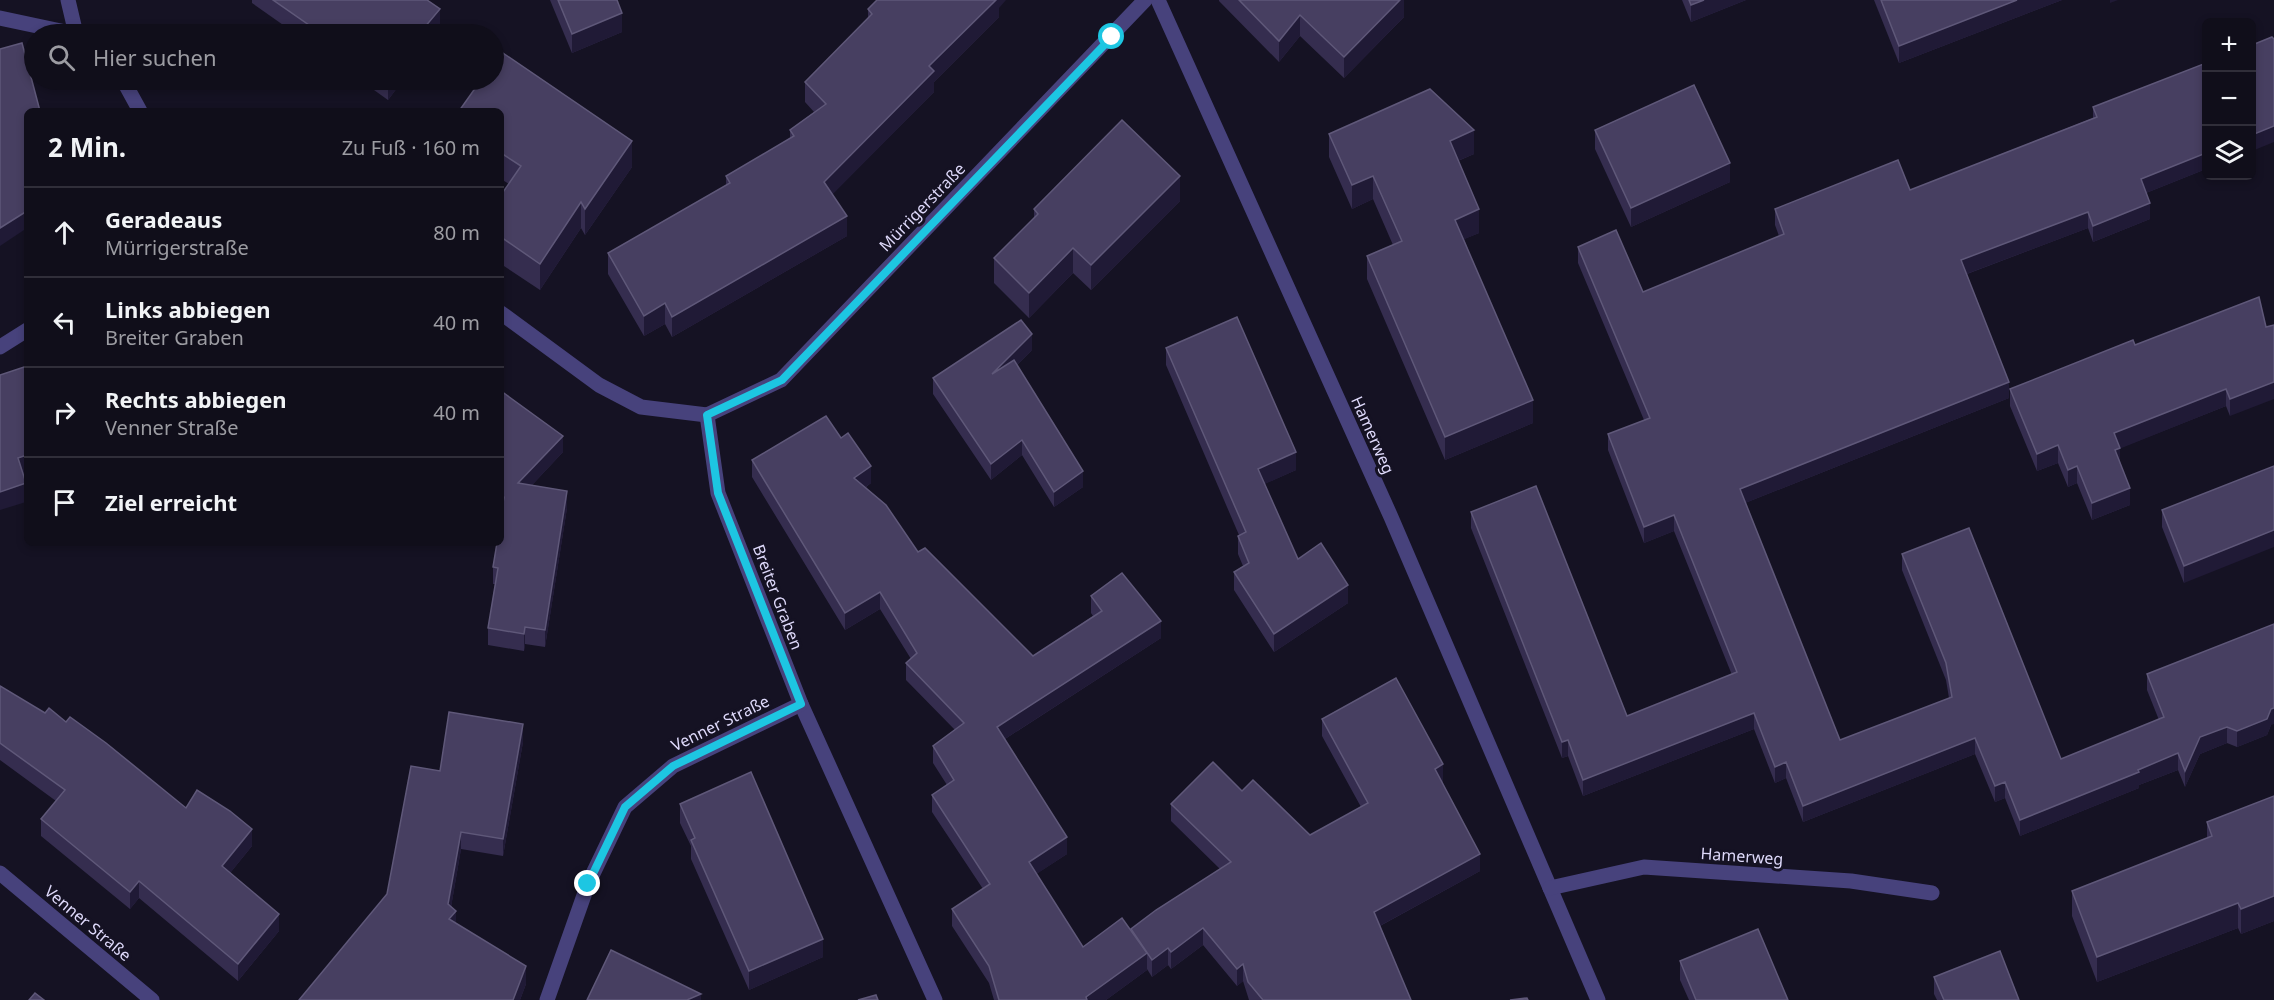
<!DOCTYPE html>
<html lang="de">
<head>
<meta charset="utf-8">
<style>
  body { margin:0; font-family:"Noto Sans",sans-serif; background:#1e1c27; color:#f1f3f6 }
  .controls { position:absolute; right:18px; top:18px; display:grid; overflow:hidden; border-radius:9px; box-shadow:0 3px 9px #0003 }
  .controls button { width:54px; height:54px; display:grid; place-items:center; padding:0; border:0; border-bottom:2px solid #302e39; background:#100e1a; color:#f1f3f6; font:30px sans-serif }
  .stop { position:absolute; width:18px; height:18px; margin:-14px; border:4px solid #1dc6e2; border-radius:50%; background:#fff }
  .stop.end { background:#1dc6e2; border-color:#fff; box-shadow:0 2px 6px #0008 }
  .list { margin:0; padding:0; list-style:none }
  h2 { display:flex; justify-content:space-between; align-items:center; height:78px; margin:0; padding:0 24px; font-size:26px }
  h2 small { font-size:20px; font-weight:400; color:#9c9ca2 }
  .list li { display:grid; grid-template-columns:39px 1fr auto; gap:18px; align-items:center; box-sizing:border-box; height:90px; padding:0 24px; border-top:2px solid #302e39 }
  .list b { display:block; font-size:22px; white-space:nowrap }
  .list p { margin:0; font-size:20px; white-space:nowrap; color:#9c9ca2 }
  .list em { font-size:20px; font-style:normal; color:#9c9ca2 }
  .icon { flex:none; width:33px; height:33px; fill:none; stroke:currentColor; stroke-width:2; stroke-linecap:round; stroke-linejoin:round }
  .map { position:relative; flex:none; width:2274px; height:1000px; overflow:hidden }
  .search { position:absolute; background:#100e1a; box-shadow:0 3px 9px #0003; left:24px; top:24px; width:480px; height:66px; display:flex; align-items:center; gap:15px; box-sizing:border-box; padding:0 21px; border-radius:33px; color:#9c9ca2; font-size:22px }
  .panel { position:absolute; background:#100e1a; box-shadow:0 3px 9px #0003; left:24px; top:108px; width:480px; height:438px; border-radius:9px }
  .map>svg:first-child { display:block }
</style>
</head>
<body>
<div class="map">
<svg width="2274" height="1000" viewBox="0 0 2274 1000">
  <rect width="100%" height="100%" fill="#151223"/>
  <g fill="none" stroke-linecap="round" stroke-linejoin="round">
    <!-- minor -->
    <g stroke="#47427c" stroke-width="15">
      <path d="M68,0L76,34"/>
      <path d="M1158,0L1391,517L1598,1000"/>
      <path d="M0,18L75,34"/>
      <path d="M123,80L140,111"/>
      <path d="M707,415L718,493L801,704L935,1000"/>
      <path d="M0,873L152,1000"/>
      <path d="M1550,888L1644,867L1851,881L1932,893"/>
      <path d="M547,1000L588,884L625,807L673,766L801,704"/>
    </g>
    <!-- tertiary -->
    <g stroke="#47427c" stroke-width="15">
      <path d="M501,313L599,385L641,407L707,415L781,380L1145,0"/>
      <path d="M0,347L27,330"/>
    </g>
  </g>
  <!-- wall -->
  <g fill="#352d4f">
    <path d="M252,0H427L440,28L434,34H296L252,3Z"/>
    <path d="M550,0H617L622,32L572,53Z"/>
    <path d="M1219,0H1404V17L1344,78L1300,36L1279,62L1219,1Z"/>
    <path d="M1682,0H1746L1691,22Z"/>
    <path d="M1874,0H2062L1899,63Z"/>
    <path d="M999,8V17L934,82V92L832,194L847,236L672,337L665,324L644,336L608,274V253L726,185V176L790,139V130L814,112L805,102V82L868,19V9Z"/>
    <path d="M2206,63V169L2146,193L2150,219L2093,242L2088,228L1967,274L2009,398L1745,503L1840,740L1949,698L1946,680L1902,570V554L2061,759L2159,720L2147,690V674L2271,725L2267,735L2237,747L2227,743L2200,754L2185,787L2178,770L2139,785V788L2020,836L2005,798L1995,802L1975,754L1803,822L1786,778L1775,783L1754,729L1583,796L1568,756L1562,758L1471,528V512L1627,716L1732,675L1674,531L1644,543L1608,450V434L1644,420L1578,263V247L1643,292L1779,236L1775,225V209L1910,190L2093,118V107Z"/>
    <path d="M360,80H403L388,100Z"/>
    <path d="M501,111L632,167L585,235L581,228L540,290L501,264V195L509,184L501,179Z"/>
    <path d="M1595,130L1730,182L1631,227L1595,149Z"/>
    <path d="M1329,134L1474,154L1458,161L1479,233L1464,239L1533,423L1445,460L1367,279V256L1393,245L1373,199L1352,209L1329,157Z"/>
    <path d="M1180,201L1091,290L1073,273L1029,318L994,283V258L1034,219V209Z"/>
    <path d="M2259,297L2230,416L2226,406L2120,448V463L2130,505L2092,520L2077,483L2068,487L2058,463L2037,471L2010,406V389L2135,345Z"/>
    <path d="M1166,348L1296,470L1264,484L1298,559L1348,603L1274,652L1234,590V572L1243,566L1238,554V536L1239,535L1166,365Z"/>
    <path d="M1032,350L1017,365L1083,487L1054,507L1022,455L991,480L933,394V378Z"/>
    <path d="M501,391L563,452L532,485L567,508L545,647L525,644L524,651L488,645V628L495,584H493V567L501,512Z"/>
    <path d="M752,460L871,483L866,487L918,552L1033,656L1093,616L1091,613V596L1161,638L1005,739L1067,854L1036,874L1083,947L1131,930L1220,869L1171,821V804L1242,791L1310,835L1361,807L1322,736V719L1443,781L1442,782L1480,871L1380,926L1411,1000H1249L1243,981L1237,986L1203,945L1171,969L1168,965L1152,977L1147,969V970L1106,1000H994L989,983L952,926V909L983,889L932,812V795L947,785L933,763V746L955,730L906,680V663L911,659L880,609L845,630L752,477Z"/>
    <path d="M2274,466L2184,583L2162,527V510Z"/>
    <path d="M0,686L45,713L66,722L186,808L252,846L230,873L279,931L238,981L139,898L130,909L41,836V819L56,801L0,760Z"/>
    <path d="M523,742L503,856L461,849L451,907L456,924L526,984L520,1000H299L387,894L440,771Z"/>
    <path d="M2274,796V921L2241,934L2238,928L2097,982L2072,916V891L2207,838V822Z"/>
    <path d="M680,804L823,957L749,990L691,859V846L680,823Z"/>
    <path d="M1680,961L1788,1000H1689L1680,980Z"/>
    <path d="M1934,977L2019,1000H1937L1934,994Z"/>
  </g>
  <!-- shaded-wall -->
  <g fill="#201a36">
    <path d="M994,0H1006L999,8V17L934,82V92L824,203V182L929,66Z"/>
    <path d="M1400,0H1404V17L1344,78V57Z"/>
    <path d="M1704,0H1746L1691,22V5Z"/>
    <path d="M2017,0H2062L1899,63V46Z"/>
    <path d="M2110,0H2118L2110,3Z"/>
    <path d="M440,9V28L434,34H419Z"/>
    <path d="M622,13V32L572,53V34Z"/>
    <path d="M1300,15V36L1279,62V41Z"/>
    <path d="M390,80H403L388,100V81Z"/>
    <path d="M2274,126V142L2252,151V135Z"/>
    <path d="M1474,130V154L1450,164V141Z"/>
    <path d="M632,141V167L585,235V209Z"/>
    <path d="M2206,153V169L2141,195V179Z"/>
    <path d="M1730,163V182L1631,227V208Z"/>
    <path d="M1180,176V201L1091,290V265Z"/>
    <path d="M1373,176V199L1352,209V185Z"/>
    <path d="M581,202V228L540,290V264Z"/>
    <path d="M2150,203V219L2093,242V226Z"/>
    <path d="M1479,209V233L1455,243V220Z"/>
    <path d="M27,211V228L0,246V228Z"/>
    <path d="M2088,212V228L1961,276V260Z"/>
    <path d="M847,216V236L672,337V317Z"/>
    <path d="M1073,248V273L1029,318V293Z"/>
    <path d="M665,303V324L644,336V316Z"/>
    <path d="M1032,334V350L992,390V374Z"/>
    <path d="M2009,382V398L1740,505V489Z"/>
    <path d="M2274,382V399L2230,416V399Z"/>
    <path d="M2226,389V406L2114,451V433Z"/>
    <path d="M1533,400V423L1445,460V437Z"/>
    <path d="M563,436V452L518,500V483Z"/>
    <path d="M1022,440V455L991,480V464Z"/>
    <path d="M2058,445V463L2037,471V454Z"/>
    <path d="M2120,448V466L2115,450Z"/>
    <path d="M1296,452V470L1258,487V469Z"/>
    <path d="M27,455V474L18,477V458Z"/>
    <path d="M871,466V483L854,495V478Z"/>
    <path d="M2077,466V483L2068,487V470Z"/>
    <path d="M1083,471V487L1054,507V492Z"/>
    <path d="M26,483V502L0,510V492Z"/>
    <path d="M2130,488V505L2092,520V503Z"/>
    <path d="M567,491V508L545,647V630Z"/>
    <path d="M1674,515V531L1644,543V527Z"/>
    <path d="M2274,530V547L2184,583V566Z"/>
    <path d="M1348,585V603L1274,652V634Z"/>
    <path d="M880,592V609L845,630V613Z"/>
    <path d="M1161,621V638L997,744V727Z"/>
    <path d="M525,627V644L524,651V634Z"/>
    <path d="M2274,708V724L2271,725L2267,735L2237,747V731Z"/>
    <path d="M1754,713V729L1583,796V780Z"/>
    <path d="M523,724V742L503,856V839Z"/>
    <path d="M2227,727V743L2200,754L2185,787V771L2200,737Z"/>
    <path d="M1975,738V754L1803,822V806Z"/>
    <path d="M1568,740V756L1562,758V742Z"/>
    <path d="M2178,753V770L2139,785V788L2020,836V820L2138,770Z"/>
    <path d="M1786,762V778L1775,783V767Z"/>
    <path d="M1443,764V781L1435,786V769Z"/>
    <path d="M2005,782V798L1995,802V786Z"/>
    <path d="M252,829V846L222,883V866Z"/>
    <path d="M461,832V849L449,919L456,911V928L449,937L448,904Z"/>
    <path d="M1067,837V854L1029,879V862Z"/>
    <path d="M1480,854V871L1374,929V912Z"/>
    <path d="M139,881V898L130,909V892Z"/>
    <path d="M2274,896V921L2241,934V909Z"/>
    <path d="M2238,903V928L2097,982V957Z"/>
    <path d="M279,914V931L238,981V964Z"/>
    <path d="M1203,928V945L1171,969V952Z"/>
    <path d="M823,939V957L749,990V971Z"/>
    <path d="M1168,948V965L1152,977V960Z"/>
    <path d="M1147,953V970L1106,1000H1086V997Z"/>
    <path d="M1243,964V981L1237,986V969Z"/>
    <path d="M526,966V984L520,1000H513Z"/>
    <path d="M701,994V1000H687Z"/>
  </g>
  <!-- building -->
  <g fill="#473f61" stroke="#5f5879" stroke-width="1.5">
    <path d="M273,0H427L440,9L419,34H322Z"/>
    <path d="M558,0H617L622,13L572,34Z"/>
    <path d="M877,0H996L929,66L934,71L824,182L847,216L672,317L665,303L644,316L608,253L730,183L726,176L794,136L790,130L826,104L805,82L872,14L868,9Z"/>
    <path d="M1239,0H1400L1344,57L1300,15L1279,41Z"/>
    <path d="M1689,0H1704L1691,5Z"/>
    <path d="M1881,0H2017L1899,46Z"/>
    <path d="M2272,37L2274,39V126L2252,135V45Z"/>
    <path d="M22,43L40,111H27V211L0,228V49Z"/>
    <path d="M500,51L632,141L585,209L581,202L540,264L501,237V195L521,166L501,153V111H459L481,80H494V61Z"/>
    <path d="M2206,63V153L2141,179L2150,203L2093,226L2088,212L1961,260L2009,382L1740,489L1840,740L1952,697L1946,663L1902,554L1969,528L2061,759L2164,717L2147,674L2274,624V708L2271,709L2267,719L2237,731L2227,727L2200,737L2185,771L2178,753L2138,770L2139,772L2020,820L2005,782L1995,786L1975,738L1803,806L1786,762L1775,767L1754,713L1583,780L1568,740L1562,742L1471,512L1536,486L1627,716L1737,672L1674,515L1644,527L1608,434L1650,418L1578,247L1616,230L1643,292L1784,234L1775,209L1898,160L1910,190L2097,117L2093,107Z"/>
    <path d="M1694,85L1730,163L1631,208L1595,130Z"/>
    <path d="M1430,89L1474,130L1450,141L1479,209L1455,220L1533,400L1445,437L1367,256L1402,241L1373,176L1352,185L1329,134Z"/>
    <path d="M1122,120L1180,176L1091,265L1073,248L1029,293L994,258L1038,214L1034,209Z"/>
    <path d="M2259,297L2266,327L2274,325V382L2230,399L2226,389L2114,433L2120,448L2115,450L2130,488L2092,503L2077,466L2068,470L2058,445L2037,454L2010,389L2133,340L2135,345Z"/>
    <path d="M1237,317L1296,452L1258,469L1298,559L1321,543L1348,585L1274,634L1234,572L1249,563L1238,536L1246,532L1166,348Z"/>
    <path d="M1021,320L1032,334L992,374L1014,360L1083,471L1054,492L1022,440L991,464L933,378Z"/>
    <path d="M27,366V455L18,458L26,483L0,492V375Z"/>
    <path d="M501,391L563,436L518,483L567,491L545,630L525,627L524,634L488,628L498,568L493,567L497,543H501V515L504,497L501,495Z"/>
    <path d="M826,416L841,438L848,433L871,466L854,478L886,505L918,552L925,548L1033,656L1102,611L1091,596L1122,573L1161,621L997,727L1067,837L1029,862L1083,947L1122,918L1147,953L1086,997L1087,1000H999L989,966L952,909L990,884L932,795L954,780L933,746L964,723L906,663L917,653L880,592L845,613L752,460Z"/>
    <path d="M2274,466V530L2184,566L2162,510Z"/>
    <path d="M1396,678L1443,764L1435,769L1480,854L1374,912L1411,1000H1263L1248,982L1243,964L1237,969L1203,928L1171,952L1168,948L1152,960L1131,929L1156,910L1231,862L1171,804L1213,762L1242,791L1253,780L1310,835L1368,803L1322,719Z"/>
    <path d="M0,686L45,713L49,708L66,722L70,717L106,743L186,808L197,790L230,811L252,829L222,866L279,914L238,964L139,881L130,892L41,819L65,790L0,743Z"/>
    <path d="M449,712L523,724L503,839L461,832L448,904L456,911L449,919L526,966L513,1000H299L387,894L411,766L440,771Z"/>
    <path d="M751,772L823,939L749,971L691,840L695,838L680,804Z"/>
    <path d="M2274,796V896L2241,909L2238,903L2097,957L2072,891L2212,836L2207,822Z"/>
    <path d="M1758,929L1788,1000H1696L1680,961Z"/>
    <path d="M611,950L701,994L687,1000H587Z"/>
    <path d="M2000,951L2019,1000H1944L1934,977Z"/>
    <path d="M35,993L44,1000H29Z"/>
    <path d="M876,995L878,1000H858Z"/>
    <path d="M1527,998L1528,1000H1510Z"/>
  </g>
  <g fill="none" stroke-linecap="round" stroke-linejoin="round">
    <!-- route -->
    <path stroke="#1dc6e2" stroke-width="8" d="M588,884L625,807L673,766L801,704L718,493L707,415L782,380L1112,37"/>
  </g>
  <g text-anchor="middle" stroke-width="6" stroke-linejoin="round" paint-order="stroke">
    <!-- street labels -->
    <g font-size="16" fill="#ded9fa" stroke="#151223">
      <text transform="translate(922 207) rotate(-46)" y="6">Mürrigerstraße</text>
      <text transform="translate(1373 435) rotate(66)" y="6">Hamerweg</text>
      <text transform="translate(778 597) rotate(69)" y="6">Breiter Graben</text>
      <text transform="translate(720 723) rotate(-26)" y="6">Venner Straße</text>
      <text transform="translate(1742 856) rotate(4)" y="6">Hamerweg</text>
      <text transform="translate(88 923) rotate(40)" y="6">Venner Straße</text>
    </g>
  </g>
</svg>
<div class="controls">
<button>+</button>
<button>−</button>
<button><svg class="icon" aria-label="layers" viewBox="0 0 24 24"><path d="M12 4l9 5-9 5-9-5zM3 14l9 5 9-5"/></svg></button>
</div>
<div class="stop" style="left:1112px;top:37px"></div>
<div class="stop end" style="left:588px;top:884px"></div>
<div class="search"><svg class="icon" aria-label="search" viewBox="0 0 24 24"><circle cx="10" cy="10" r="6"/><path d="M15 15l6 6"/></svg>Hier suchen</div>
<section class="panel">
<h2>2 Min.<small>Zu Fuß · 160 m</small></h2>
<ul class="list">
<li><svg class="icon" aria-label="ahead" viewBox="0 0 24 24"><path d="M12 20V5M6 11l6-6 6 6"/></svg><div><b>Geradeaus</b><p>Mürrigerstraße</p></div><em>80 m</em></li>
<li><svg class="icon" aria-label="left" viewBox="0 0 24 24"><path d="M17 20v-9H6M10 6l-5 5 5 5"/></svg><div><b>Links abbiegen</b><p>Breiter Graben</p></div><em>40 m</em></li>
<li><svg class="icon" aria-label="right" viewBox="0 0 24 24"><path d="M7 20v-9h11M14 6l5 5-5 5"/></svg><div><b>Rechts abbiegen</b><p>Venner Straße</p></div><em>40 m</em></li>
<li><svg class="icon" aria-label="arrive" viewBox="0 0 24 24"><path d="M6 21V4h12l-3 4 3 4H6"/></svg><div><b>Ziel erreicht</b></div></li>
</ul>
</section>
</div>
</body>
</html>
